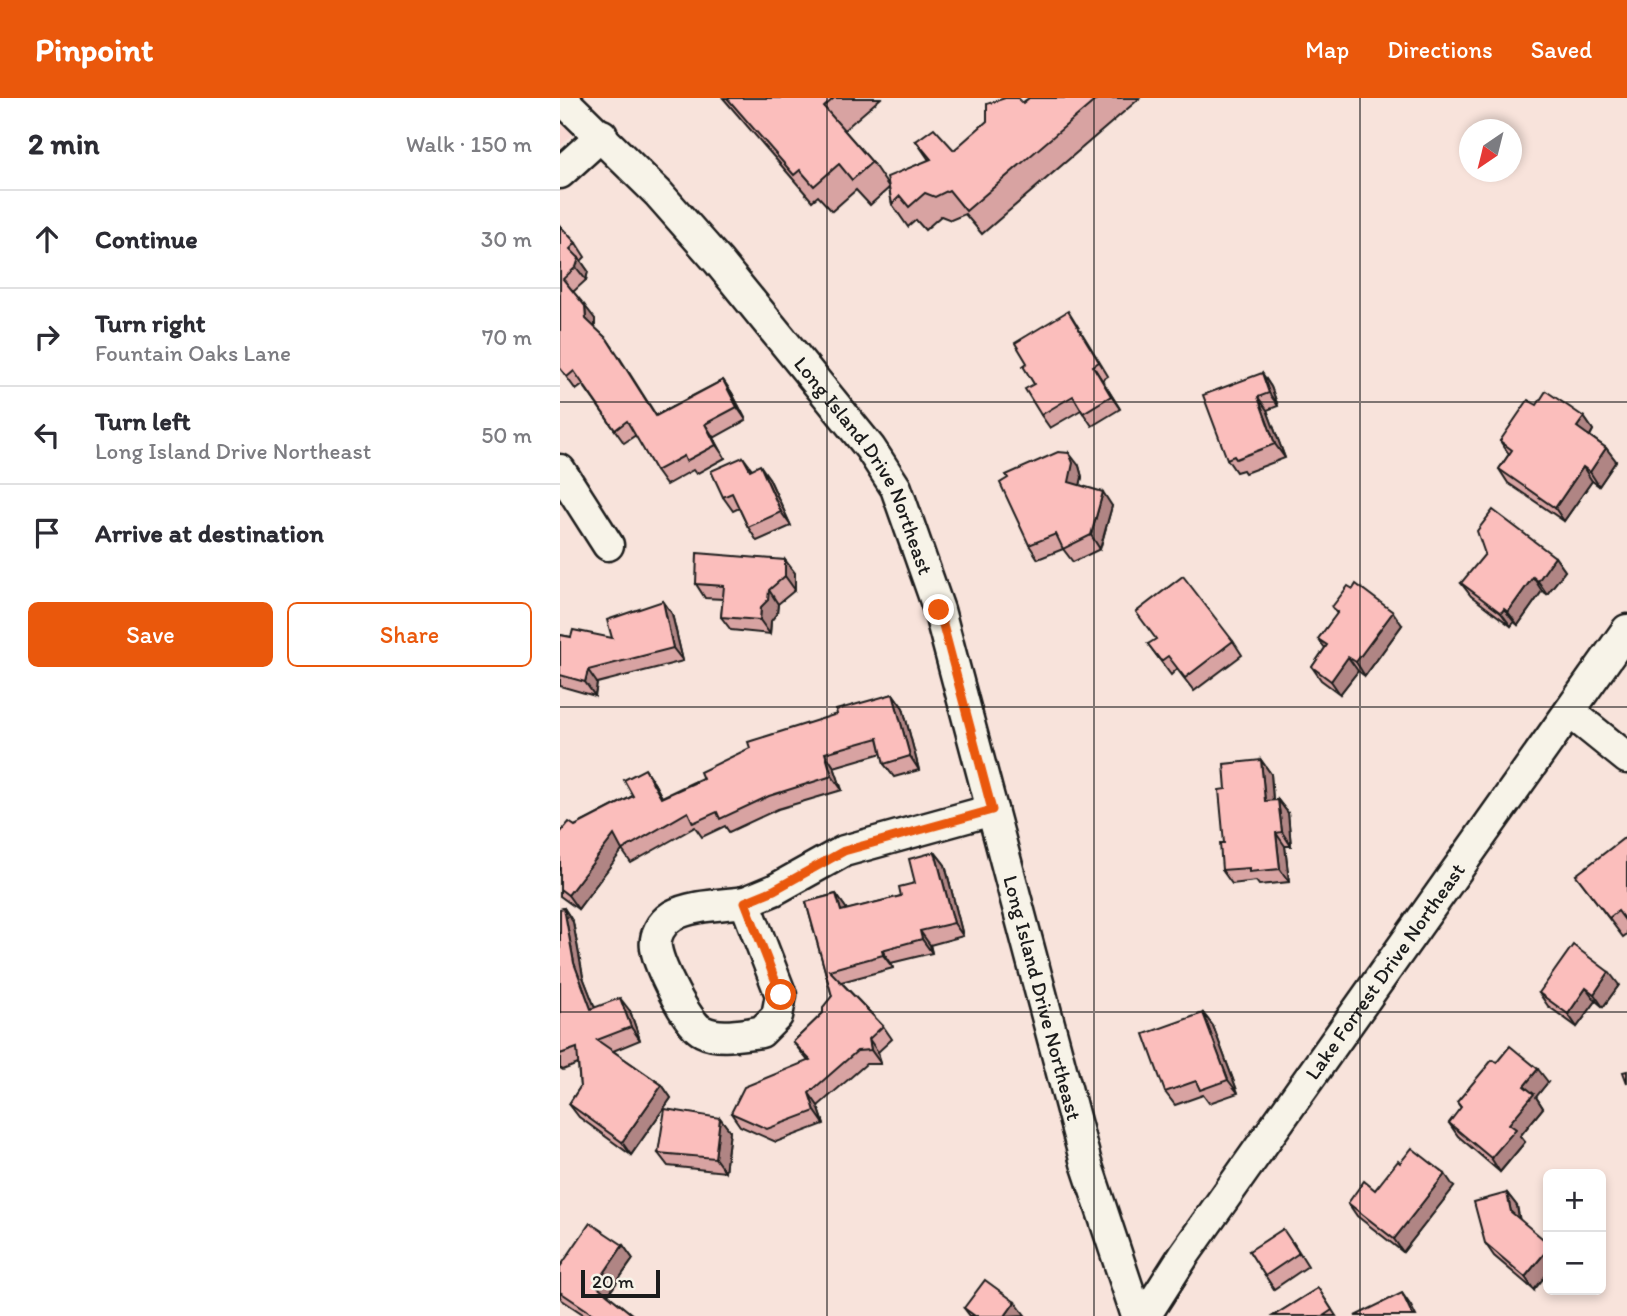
<!DOCTYPE html>
<html lang="en">
<head>
<meta charset="utf-8">
<style>
  body { margin:0; font-family:Itim,sans-serif; background:#f2f2f3; color:#2b2b33 }
  .controls { position:absolute; right:21px; bottom:21px; display:grid; overflow:hidden; border-radius:10px; box-shadow:0 4px 10px #0003 }
  .controls button { width:63px; height:63px; display:grid; place-items:center; padding:0; border:0; border-bottom:2px solid #e1e1e2; background:#fff; color:#2b2b33; font:35px sans-serif }
  .compass { position:absolute; left:899px; top:21px; width:63px; height:63px; border-radius:50%; background:#fff; box-shadow:0 4px 10px #0003; rotate:215deg }
  .scale { position:absolute; left:21px; bottom:18px; width:79px; box-sizing:border-box; padding-left:7px; border:4px solid #1c1c1c; border-top:0; font-size:19px; line-height:24px; white-space:nowrap; color:#1c1c1c; -webkit-text-stroke:5px #f7f3e8; paint-order:stroke }
  .stop { position:absolute; width:21px; height:21px; margin:-16px; border:5px solid #ea580c; border-radius:50%; background:#fff }
  .stop.end { background:#ea580c; border-color:#fff; box-shadow:0 2px 7px #0008 }
  .list { margin:0; padding:0; list-style:none }
  h2 { display:flex; justify-content:space-between; align-items:center; height:91px; margin:0; padding:0 28px; font-size:30px }
  h2 small { font-size:23px; font-weight:400; color:#7c7c81 }
  .list li { display:grid; grid-template-columns:46px 1fr auto; gap:21px; align-items:center; box-sizing:border-box; height:98px; padding:0 28px; border-top:2px solid #e1e1e2 }
  .list b { display:block; font-size:26px; white-space:nowrap }
  .list p { margin:0; font-size:23px; white-space:nowrap; color:#7c7c81 }
  .list em { font-size:23px; font-style:normal; color:#7c7c81 }
  .actions { display:flex; gap:14px; padding:21px 28px }
  .actions a { flex:1; padding:16px 0; border:2px solid #ea580c; border-radius:10px; text-align:center; font-size:24px; color:#ea580c }
  .actions .main { background:#ea580c; color:#fff }
  .icon { flex:none; width:38px; height:38px; fill:none; stroke:currentColor; stroke-width:2; stroke-linecap:round; stroke-linejoin:round }
  .map { position:relative; flex:none; width:1067px; height:1218px; overflow:hidden }
  header { display:flex; align-items:center; gap:42px; box-sizing:border-box; height:98px; padding:0 35px; background:#ea580c; color:#fff }
  header strong { font-size:33px }
  nav { display:flex; gap:38px; margin-inline-start:auto; font-size:24px }
  main { display:flex }
  aside { flex:1; background:#fff }
  .map>svg:first-child { display:block }
</style>
</head>
<body>
<header>
<strong>Pinpoint</strong>
<nav><a>Map</a><a>Directions</a><a>Saved</a></nav>
</header>
<main>
<aside>
<h2>2 min<small>Walk · 150 m</small></h2>
<ul class="list">
<li><svg class="icon" aria-label="ahead" viewBox="0 0 24 24"><path d="M12 20V5M6 11l6-6 6 6"/></svg><div><b>Continue</b></div><em>30 m</em></li>
<li><svg class="icon" aria-label="right" viewBox="0 0 24 24"><path d="M7 20v-9h11M14 6l5 5-5 5"/></svg><div><b>Turn right</b><p>Fountain Oaks Lane</p></div><em>70 m</em></li>
<li><svg class="icon" aria-label="left" viewBox="0 0 24 24"><path d="M17 20v-9H6M10 6l-5 5 5 5"/></svg><div><b>Turn left</b><p>Long Island Drive Northeast</p></div><em>50 m</em></li>
<li><svg class="icon" aria-label="arrive" viewBox="0 0 24 24"><path d="M6 21V4h12l-3 4 3 4H6"/></svg><div><b>Arrive at destination</b></div></li>
</ul>
<div class="actions"><a class="main">Save</a><a>Share</a></div>
</aside>
<div class="map">
<svg width="1067" height="1218" viewBox="0 0 1067 1218">
  <rect width="100%" height="100%" fill="#f8e3db"/>
  <filter id="ink" filterUnits="userSpaceOnUse"><feTurbulence type="fractalNoise" baseFrequency=".0143" numOctaves="2"/><feDisplacementMap in="SourceGraphic" scale="14" xChannelSelector="R" yChannelSelector="G"/><feConvolveMatrix kernelMatrix="1 2 1 2 8 2 1 2 1" color-interpolation-filters="sRGB"/></filter>
  <g filter="url(#ink)">
    <!-- built -->
    <path fill="#f9d8d2" d="M0,0L28,19L0,49Z"/>
    <g fill="none" stroke-linecap="round" stroke-linejoin="round">
      <!-- minor casing -->
      <g stroke="#1c1c1c" stroke-width="35">
        <g id="minor">
          <path id="s1" d="M1,0L98,95L158,163L310,350L336,390L379,512L526,1065L577,1218"/>
          <path d="M0,75L42,37"/>
          <path d="M0,372L48,447"/>
          <path d="M1010,614L1067,660"/>
          <path d="M185,804L221,897L217,918L201,934C182,936 160,942 142,933C127,926 99,868 96,850C94,838 101,825 112,818C131,807 163,807 185,804Z"/>
          <path d="M185,804L214,792L284,753L432,712"/>
          <path id="s2" d="M585,1218L624,1157L1067,532"/>
        </g>
      </g>
      <!-- minor -->
      <use href="#minor" stroke="#f7f3e8" stroke-width="30"/>
    </g>
    <!-- wall -->
    <g fill="#d8a3a2" stroke="#1c1c1c" stroke-width="2">
      <path d="M163,0H321L284,32L312,64L329,89L369,62L356,43L394,52L469,0H580L422,136L405,116L391,122L381,118L365,132L356,122L348,129L332,106L329,90L310,107L296,92L272,113L258,98L252,103Z"/>
      <path d="M0,128L16,145L25,159L21,163L28,173L26,182L13,194L35,221V230L47,241L56,254L96,317L163,282L172,295L186,322L154,340L165,360L136,376L133,372L106,387L96,373L76,337L64,345L23,287L16,292L0,270Z"/>
      <path d="M517,227L548,278L542,282L560,311L532,328L521,312L490,330L481,317L474,286L467,265Z"/>
      <path d="M702,275L711,289L718,308L707,312L725,360L685,375L683,372L676,374L667,361Z"/>
      <path d="M977,307L1024,319L1033,332L1030,338L1046,350L1056,363L1039,388L1032,383L1004,423L948,385L939,371L949,356L940,343Z"/>
      <path d="M183,359L192,371L209,380L231,428L197,443L188,429L179,410L173,413L163,399Z"/>
      <path d="M519,368L522,379L520,387L552,408L540,451L513,464L503,451L478,461L469,447Z"/>
      <path d="M995,459L1005,473L987,496L982,493L958,527L954,524L951,528L911,498L901,485Z"/>
      <path d="M225,462L235,475V492L218,506L217,515L211,523L210,536L171,532L161,519L163,501L145,500L136,486Z"/>
      <path d="M103,503L112,516L123,563L37,585L35,598L0,588V537L11,539L52,540Z"/>
      <path d="M772,509L842,527L805,578L798,573L780,596L761,582L752,569L765,550L758,541L777,516Z"/>
      <path d="M673,543L682,557L634,593L617,571L611,577L588,546Z"/>
      <path d="M333,596L343,610L359,672L334,679L324,666L322,655L274,669L282,692L218,711L169,734L165,728L142,739L135,729L71,765L62,752L18,811L0,798V735L15,728L73,698L94,685L102,699L277,616Z"/>
      <path d="M701,662L711,676L713,702H718L728,715L731,748H725L729,784L699,787L696,783L672,786L662,772L664,745L666,691Z"/>
      <path d="M1067,744V836L1063,839L1016,777Z"/>
      <path d="M375,754L385,767L403,838L370,847L372,855L331,865L333,870L281,884L323,928L332,941L318,954L321,966H306L258,1008L264,1026L216,1044L180,1028L171,1015L248,963L233,944L263,915L272,898L246,804L276,796L287,812L341,798L355,785Z"/>
      <path d="M4,810L13,824L23,879L35,910L70,913L80,942L53,953L102,987L111,1000L71,1057L19,1019L9,1006L20,989L18,966L3,972L0,970V811Z"/>
      <path d="M1059,887L1043,909L1036,903L1017,929L988,908L979,895Z"/>
      <path d="M643,915L653,928L678,995L649,1005L643,997L615,1007L605,994Z"/>
      <path d="M937,964L988,984L976,999L983,1010L960,1038L965,1044L940,1074L898,1038L889,1025L901,1010L897,1004Z"/>
      <path d="M160,1020L170,1033L165,1074L108,1068L98,1055Z"/>
      <path d="M840,1065L894,1089L843,1154L797,1118L788,1105L815,1092Z"/>
      <path d="M947,1095L957,1108L974,1192L934,1158L925,1145Z"/>
      <path d="M733,1144L748,1168L714,1191L689,1153Z"/>
      <path d="M63,1147L73,1161L48,1197L74,1218H26L2,1202L0,1199V1169Z"/>
      <path d="M758,1190L776,1218H713Z"/>
      <path d="M404,1210L465,1217L410,1218Z"/>
    </g>
    <!-- shaded-wall -->
    <g fill="#b08584" stroke="#1c1c1c" stroke-width="2">
      <path d="M19,160L28,173L26,182L16,169Z"/>
      <path d="M25,208L35,221V234L26,221Z"/>
      <path d="M533,268L542,282L560,311L551,298Z"/>
      <path d="M702,275L711,289L718,308L709,295Z"/>
      <path d="M163,282L172,295L186,322L177,309Z"/>
      <path d="M698,299L707,312L725,360L715,346Z"/>
      <path d="M1024,319L1033,332L1027,343L1017,329Z"/>
      <path d="M145,326L154,340L165,360L156,347Z"/>
      <path d="M1046,350L1056,363L1039,388L1030,374Z"/>
      <path d="M509,355L519,368L522,379L518,397L509,384Z"/>
      <path d="M200,367L209,380L231,428L221,414Z"/>
      <path d="M1023,369L1032,383L1004,423L995,410Z"/>
      <path d="M543,394L552,408L540,451L531,437Z"/>
      <path d="M995,459L1005,473L987,496L978,483Z"/>
      <path d="M225,462L235,475V492L225,478Z"/>
      <path d="M973,479L982,493L958,527L948,514Z"/>
      <path d="M209,492L218,506L217,515L211,523L210,536L200,522L201,509Z"/>
      <path d="M103,503L112,516L123,563L113,550Z"/>
      <path d="M944,511L954,524L951,528L941,515Z"/>
      <path d="M833,514L842,527L805,578L796,564Z"/>
      <path d="M788,559L798,573L780,596L771,583Z"/>
      <path d="M28,572L37,585L35,598L25,584Z"/>
      <path d="M333,596L343,610L359,672L350,658Z"/>
      <path d="M265,655L274,669L282,692L272,678Z"/>
      <path d="M701,662L711,676L714,716L705,703Z"/>
      <path d="M85,671L94,685L110,714L101,700Z"/>
      <path d="M718,702L728,715L731,748L722,734Z"/>
      <path d="M716,735L725,748L729,784L720,771Z"/>
      <path d="M54,737L64,750L18,811L8,797Z"/>
      <path d="M375,754L385,767L403,838L394,825Z"/>
      <path d="M276,796L286,810L291,827L281,813Z"/>
      <path d="M4,810L13,824L23,879L41,925L31,911L14,865Z"/>
      <path d="M360,833L370,847L372,855L362,841Z"/>
      <path d="M322,852L331,865L333,870L323,857Z"/>
      <path d="M1049,874L1059,887L1043,909L1034,896Z"/>
      <path d="M1026,890L1036,903L1017,929L1008,916Z"/>
      <path d="M60,900L70,913L80,942L71,929Z"/>
      <path d="M643,915L653,928L678,995L668,982Z"/>
      <path d="M309,941L318,954L321,966L311,952Z"/>
      <path d="M978,971L988,984L976,999L983,1010L960,1038L965,1044L940,1074L931,1060L949,1026L964,988Z"/>
      <path d="M102,987L111,1000L71,1057L62,1044Z"/>
      <path d="M249,995L258,1008L264,1026L255,1013Z"/>
      <path d="M160,1020L170,1033L165,1074L155,1060Z"/>
      <path d="M885,1076L894,1089L843,1154L834,1141Z"/>
      <path d="M947,1095L957,1108L960,1128L951,1114Z"/>
      <path d="M63,1147L73,1161L45,1201L36,1187Z"/>
      <path d="M988,1151V1175L974,1192L965,1179Z"/>
      <path d="M842,1195L851,1208L856,1218H853Z"/>
      <path d="M455,1204L465,1217L445,1218Z"/>
    </g>
    <!-- building -->
    <g fill="#fbbebc" stroke="#1c1c1c" stroke-width="2">
      <path d="M167,0H274L264,9L312,64L292,82L279,66L254,88L240,72L234,77Z"/>
      <path d="M445,0H458L463,5L469,0H538L406,113L389,92L375,99L365,95L349,109L340,98L332,106L327,79L371,61L356,43L374,30L394,52L427,23V6Z"/>
      <path d="M0,128L16,145L10,151L19,160L16,169L3,181L25,208L26,221L47,241L96,318L163,282L177,309L145,326L156,347L126,363L124,358L96,373L67,323L55,332L14,273L7,279L0,270Z"/>
      <path d="M508,213L539,264L533,268L551,298L523,315L513,298L481,317L465,291L474,286L463,268L467,265L455,245Z"/>
      <path d="M702,275L709,295L698,299L715,346L676,361L674,358L667,361L643,297Z"/>
      <path d="M986,293L1024,319L1017,329L1046,350L1030,374L1023,369L995,410L939,371L952,352L940,343L968,302L977,307Z"/>
      <path d="M498,354L509,355L513,365L509,384L543,394L531,437L503,451L496,436L469,447L440,385L448,380L446,377Z"/>
      <path d="M183,359L190,372L200,367L221,414L188,429L172,395L163,399L151,373Z"/>
      <path d="M933,412L995,459L978,483L973,479L948,514L944,511L941,515L901,485L925,456L917,433Z"/>
      <path d="M137,455L225,462V478L209,492L208,502L201,509L200,522L161,519L164,488L136,486Z"/>
      <path d="M623,478L673,543L625,580L608,558L601,563L588,546L596,541L576,514Z"/>
      <path d="M796,486L833,514L796,564L788,559L771,583L752,569L767,547L758,541L778,514L772,509L788,488L793,491Z"/>
      <path d="M103,503L113,550L28,572L25,584L0,577V537L11,539L13,532L52,540L47,522Z"/>
      <path d="M333,596L350,658L324,666L318,640L265,655L272,678L209,698L160,721L157,714L133,725L128,714L62,752L54,737L8,797L0,791V735L9,724L15,728L73,698L64,682L85,671L101,700L143,681L140,674L190,650L188,644L277,616L276,612Z"/>
      <path d="M701,662L705,703L718,702L722,734L716,735L720,771L689,774V770L662,772L660,745H664L659,692L666,691L664,666Z"/>
      <path d="M1064,740L1067,744V825L1058,813L1049,820L1016,777Z"/>
      <path d="M375,754L394,825L360,833L362,841L322,852L323,857L269,872L323,928L309,941L311,952L297,953L249,995L255,1013L207,1031L171,1015L184,989L250,962L233,944L263,915V909L272,898L246,804L276,796L281,813L341,798L339,789L355,785L349,761Z"/>
      <path d="M4,810L14,865L31,911L60,900L71,929L37,942L102,987L62,1044L9,1006L20,989L17,950L0,956V811Z"/>
      <path d="M1013,847L1049,874L1034,896L1026,890L1008,916L979,895Z"/>
      <path d="M643,915L668,982L640,992L636,983L605,994L584,936Z"/>
      <path d="M950,948L978,971L964,988L974,996L949,1026L956,1031L931,1060L889,1025L901,1009L897,1004L932,962L937,964Z"/>
      <path d="M1067,973V985L1063,974Z"/>
      <path d="M105,1011L160,1020L155,1060L98,1055Z"/>
      <path d="M852,1050L885,1076L834,1141L788,1105L804,1083L815,1092L838,1063L840,1065Z"/>
      <path d="M947,1095L951,1114L988,1145V1151L965,1179L925,1145L914,1104Z"/>
      <path d="M30,1125L63,1147L36,1187L74,1218H36L0,1194V1169Z"/>
      <path d="M723,1131L739,1155L705,1178L689,1153Z"/>
      <path d="M425,1182L455,1204L445,1218H415L404,1210Z"/>
      <path d="M758,1190L772,1212L763,1218H713Z"/>
      <path d="M842,1195L853,1218H795Z"/>
    </g>
  </g>
  <g fill="none" stroke-linecap="round" stroke-linejoin="round" filter="url(#ink)">
    <!-- route -->
    <path stroke="#ea580c" stroke-width="9" d="M221,897L185,804L214,792L284,753L432,712L379,512"/>
  </g>
  <!-- grid -->
  <path fill="none" stroke="#1c1c1c" stroke-width="2" stroke-opacity="0.55" d="M267,0V1218M534,0V1218M800,0V1218M0,304H1067M0,609H1067M0,914H1067"/>
  <g text-anchor="middle" stroke-width="6" stroke-linejoin="round" paint-order="stroke">
    <!-- street labels -->
    <g font-size="21" fill="#1c1c1c" stroke="#f7f3e8">
      <text dy="7" stroke="none"><textPath href="#s1" startOffset="480">Long Island Drive Northeast</textPath></text>
      <text dy="7" stroke="none"><textPath href="#s2" startOffset="420">Lake Forrest Drive Northeast</textPath></text>
      <text dy="7" stroke="none"><textPath href="#s1" startOffset="1046">Long Island Drive Northeast</textPath></text>
    </g>
  </g>
</svg>
<div class="controls">
<button>+</button>
<button>−</button>
</div>
<svg class="compass" viewBox="-18 -18 36 36"><path d="M0-13l5 13h-10z" fill="#e53935"/><path d="M0 13l5-13h-10z" fill="#7c7c81"/></svg>
<div class="scale">20 m</div>
<div class="stop" style="left:221px;top:897px"></div>
<div class="stop end" style="left:379px;top:512px"></div>
</div>
</main>
</body>
</html>
